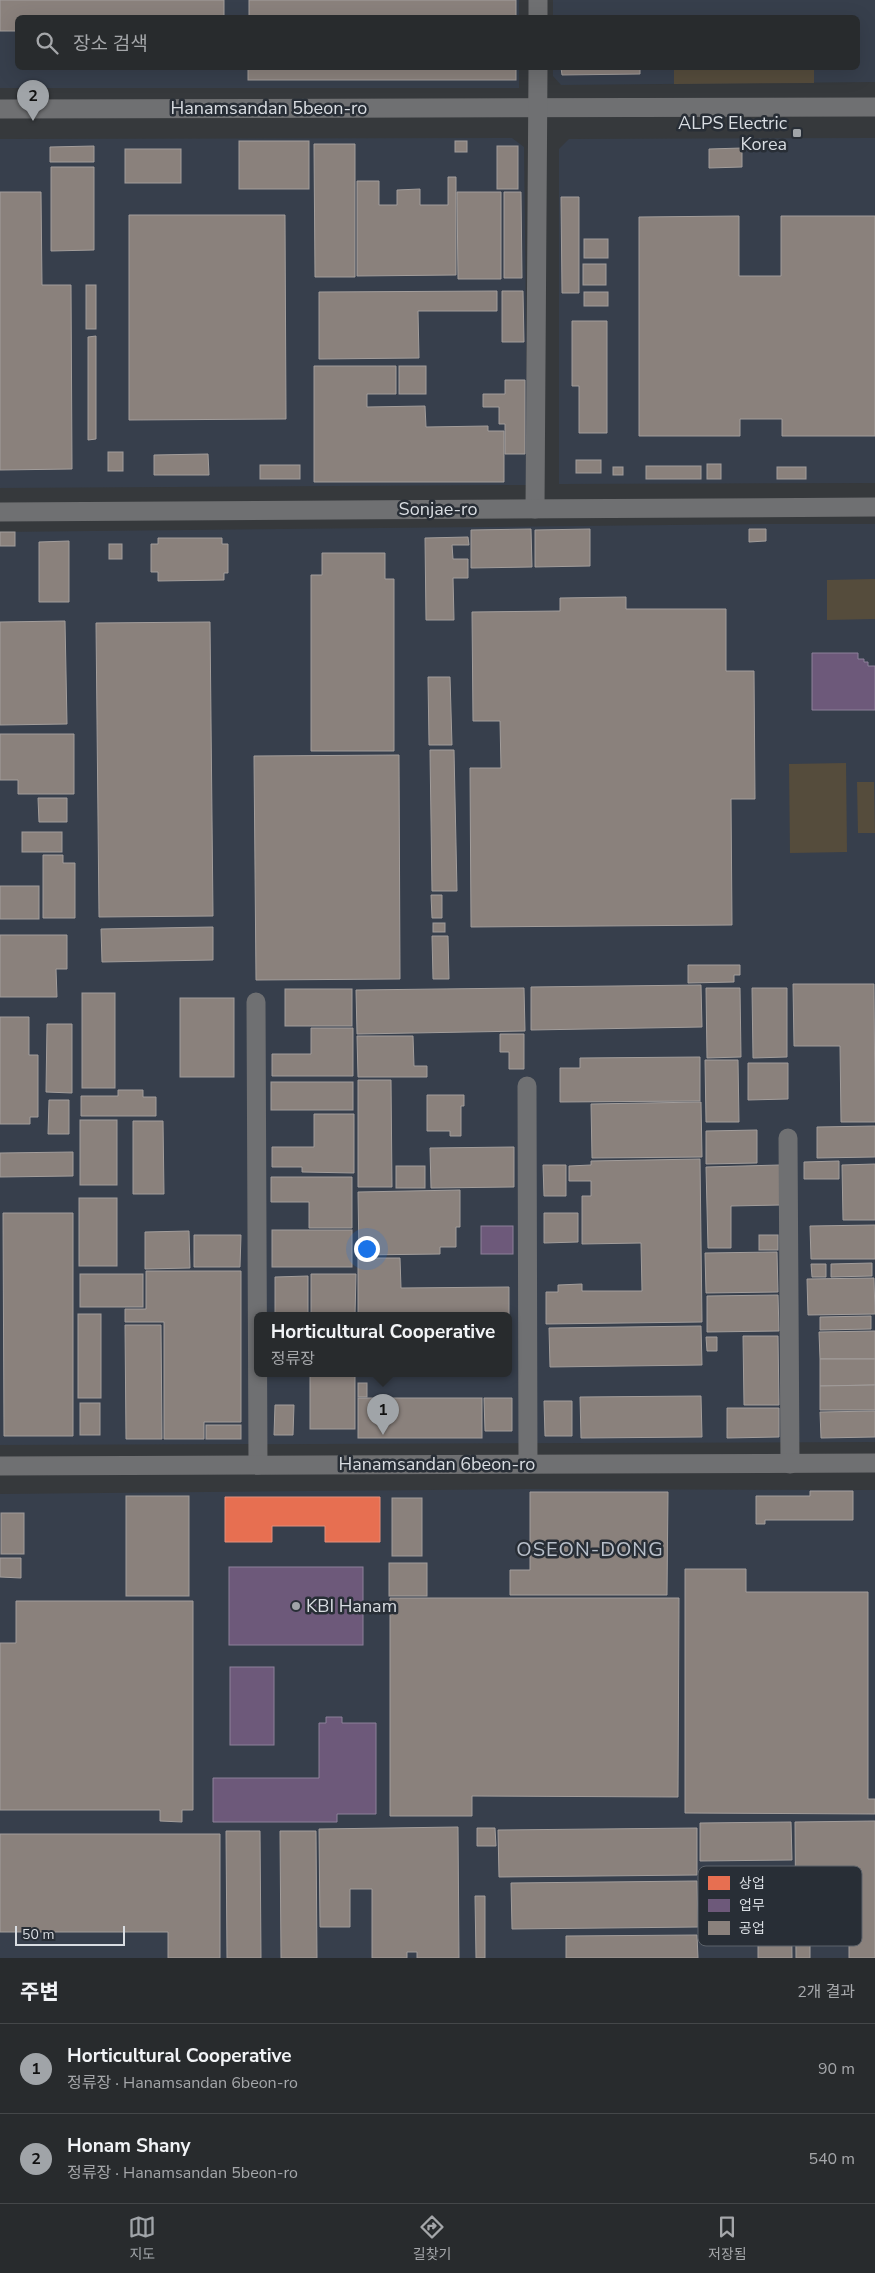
<!DOCTYPE html>
<html lang="ko">
<head>
<meta charset="utf-8">
<style>
  body { margin:0; font-family:"Nunito Sans","Noto Sans KR",sans-serif; background:#303335; color:#f1f3f6 }
  .scale { position:absolute; left:15px; bottom:12px; width:110px; box-sizing:border-box; padding-left:5px; border:2px solid #d9dde2; border-top:0; font-size:14px; line-height:18px; white-space:nowrap; color:#d9dde2; -webkit-text-stroke:4px #282e36; paint-order:stroke }
  .you { position:absolute; left:366px; top:1248px; width:18px; height:18px; margin:-12px; border:4px solid #fff; border-radius:50%; background:#1a73e8; box-shadow:0 0 0 8px #1a73e833 }
  .badge { display:grid; place-items:center; width:32px; height:32px; border-radius:50%; background:#a0a4a8; color:#111; font-size:16px; font-weight:700 }
  .pin { position:absolute; translate:-50% -41px; filter:drop-shadow(0 1px 2px #0008) }
  .pin::after { content:''; position:absolute; top:26px; width:18px; height:15px; background:inherit; clip-path:polygon(0 0,100% 0,50% 100%) }
  .popup { position:absolute; left:254px; top:1312px; width:258px; height:65px; box-sizing:border-box; display:grid; place-content:center; border-radius:8px; background:#282b2d; filter:drop-shadow(0 1px 4px #0005); font-size:16px; white-space:nowrap; color:#a5a7aa }
  .popup b { font-size:19px; color:#f1f3f6 }
  .popup::after { content:''; position:absolute; left:50%; top:100%; margin-left:-10px; border:10px solid transparent; border-top-color:#282b2d }
  .list { margin:0; padding:0; list-style:none }
  h2 { display:flex; justify-content:space-between; align-items:center; height:65px; margin:0; padding:0 20px; font-size:21px }
  h2 small { font-size:16px; font-weight:400; color:#a5a7aa }
  .list li { display:grid; grid-template-columns:32px 1fr auto; gap:15px; align-items:center; box-sizing:border-box; height:90px; padding:0 20px; border-top:1px solid #444749 }
  .list b { display:block; font-size:19px; white-space:nowrap }
  .list p { margin:0; font-size:16px; white-space:nowrap; color:#a5a7aa }
  .list em { font-size:16px; font-style:normal; color:#a5a7aa }
  .icon { flex:none; width:28px; height:28px; fill:none; stroke:currentColor; stroke-width:2; stroke-linecap:round; stroke-linejoin:round }
  .map { position:relative; flex:none; width:875px; height:1958px; overflow:hidden }
  .search { position:absolute; background:#282b2d; box-shadow:0 5px 20px #0002; left:15px; right:15px; top:15px; height:55px; display:flex; align-items:center; gap:12px; box-sizing:border-box; padding:0 18px; border-radius:8px; color:#a5a7aa; font-size:19px }
  .sheet { height:245px; background:#282b2d }
  nav { display:flex; justify-content:space-around; align-items:center; box-sizing:border-box; height:70px; border-top:1px solid #444749; background:#282b2d; font-size:14px; color:#a5a7aa }
  nav a { display:grid; justify-items:center; gap:2px }
  nav .on { color:#a0a4a8 }
  .map>svg:first-child { display:block }
</style>
</head>
<body>
<div class="map">
<svg width="875" height="1958" viewBox="0 0 875 1958">
  <rect width="100%" height="100%" fill="#36393c"/>
  <!-- built -->
  <g fill="#373f4c" fill-rule="evenodd">
    <path d="M0,0H519V18H18V68H519V88H0Z"/>
    <path d="M553,0H875V82L561,85L553,76V68H858V18L553,17Z"/>
    <path d="M512,138L524,147L528,485L0,488V139Z"/>
    <path d="M875,138V483L559,484V149L569,139Z"/>
    <path d="M768,524H875V1442L0,1445V532ZM258,1316H508V1374H258Z"/>
    <path d="M528,1489L875,1490V1958H0V1494Z"/>
  </g>
  <!-- green -->
  <g fill="#554c3c">
    <path d="M674,68H814V83L674,84Z"/>
    <path d="M875,579V619L827,620V580Z"/>
    <path d="M846,763L847,852L790,853L789,764Z"/>
    <path d="M857,782H874L875,833H858Z"/>
  </g>
  <!-- shops -->
  <path fill="#e76f51" stroke="#e3907c" d="M225,1497H380V1542H325V1526H272V1542H225Z"/>
  <!-- offices -->
  <g fill="#6d597a" stroke="#8d8199">
    <path d="M812,653H858V659H864V662H868V666H875V710H812Z"/>
    <rect x="481" y="1226" width="32" height="28"/>
    <rect x="229" y="1567" width="134" height="78"/>
    <rect x="230" y="1667" width="44" height="78"/>
    <path d="M326,1717H342V1723H376V1814H337V1822H213V1778H319V1723H326Z"/>
  </g>
  <!-- industry -->
  <g fill="#8a817c" stroke="#a29d9b">
    <path d="M0,0H224V18H18V31H0Z"/>
    <rect x="249" y="0" width="267" height="18"/>
    <rect x="248" y="68" width="268" height="12"/>
    <path d="M561,68H640V74L562,75Z"/>
    <rect x="239" y="141" width="70" height="48"/>
    <rect x="455" y="141" width="12" height="11"/>
    <path d="M314,144H355V277H315Z"/>
    <path d="M94,146V162H50V147Z"/>
    <rect x="497" y="146" width="21" height="43"/>
    <path d="M742,148V167L709,168V149Z"/>
    <rect x="125" y="149" width="56" height="34"/>
    <path d="M51,167H94V250L51,251Z"/>
    <path d="M448,177H456V275L357,276V181H379V205H397V190L420,189V205H448Z"/>
    <path d="M0,192H41L42,285H71L72,469L0,470Z"/>
    <path d="M457,192H501V279H458Z"/>
    <path d="M504,192H521L522,278H504Z"/>
    <path d="M561,197H579V293H562Z"/>
    <path d="M129,215H285L286,419L129,420Z"/>
    <path d="M739,216V276H781V216H875V436H782V419H740V436H639V217Z"/>
    <rect x="584" y="239" width="24" height="19"/>
    <rect x="583" y="264" width="23" height="21"/>
    <rect x="86" y="285" width="10" height="44"/>
    <path d="M497,291V311H418L419,358L319,359V292Z"/>
    <path d="M502,291H523L524,342H502Z"/>
    <rect x="584" y="292" width="24" height="14"/>
    <path d="M572,321H607V433H579V386H572Z"/>
    <path d="M96,336V439L88,440V337Z"/>
    <path d="M314,366H396V394H367V407L425,406L426,427L488,426V431H504V482H314Z"/>
    <rect x="399" y="366" width="27" height="28"/>
    <path d="M505,380H525V454H505V424H499V407H483V394H505Z"/>
    <rect x="108" y="452" width="15" height="19"/>
    <path d="M208,454L209,475H154V455Z"/>
    <rect x="576" y="460" width="25" height="13"/>
    <rect x="707" y="464" width="14" height="15"/>
    <rect x="260" y="465" width="40" height="14"/>
    <rect x="646" y="466" width="55" height="13"/>
    <rect x="613" y="467" width="10" height="8"/>
    <rect x="777" y="467" width="29" height="12"/>
    <path d="M531,529L532,567L471,568V530Z"/>
    <path d="M590,529V566L535,567V530Z"/>
    <path d="M749,529H766V541L749,542Z"/>
    <rect x="0" y="532" width="15" height="14"/>
    <path d="M468,537L469,545H452L453,559H468V578H453L454,620H426L425,538Z"/>
    <path d="M158,538H222V544H228V573H224V580L158,581V572H151V544H158Z"/>
    <path d="M69,541V602H39V542Z"/>
    <rect x="109" y="544" width="13" height="15"/>
    <path d="M322,553H385V579H394V751H311V575H322Z"/>
    <path d="M626,597V609H726V671H754L755,799H731L732,925L471,927L470,768H501L500,721H473L472,612L560,611V598Z"/>
    <path d="M65,621L67,724L0,725V622Z"/>
    <path d="M210,622L213,916L99,917L96,623Z"/>
    <path d="M428,677H450L452,745H429Z"/>
    <path d="M0,734H74V794H18V780H0Z"/>
    <path d="M430,750H454L457,891H432Z"/>
    <path d="M399,755L400,979L256,980L254,756Z"/>
    <path d="M38,798H67V822H39Z"/>
    <rect x="22" y="832" width="40" height="20"/>
    <path d="M43,855H63V863H75V918H43Z"/>
    <rect x="0" y="886" width="39" height="33"/>
    <path d="M431,895H442V918H432Z"/>
    <rect x="433" y="923" width="12" height="9"/>
    <path d="M213,927V960L102,962L101,929Z"/>
    <path d="M0,935H67V969H56L57,997H0Z"/>
    <path d="M432,936H448L449,979H433Z"/>
    <path d="M688,965H740V975H734V982L688,983Z"/>
    <path d="M793,984H874L875,1122H841L840,1046H794Z"/>
    <path d="M701,985L702,1027L531,1030V987Z"/>
    <path d="M524,988L525,1031L357,1034L356,990Z"/>
    <path d="M706,988H740L741,1057L707,1058Z"/>
    <path d="M752,988H787V1057L753,1058Z"/>
    <rect x="285" y="989" width="67" height="37"/>
    <rect x="82" y="993" width="33" height="95"/>
    <rect x="180" y="998" width="54" height="79"/>
    <path d="M0,1017H29V1055H38V1117H30V1124H0Z"/>
    <path d="M47,1024H72V1093L46,1092Z"/>
    <path d="M311,1028H353V1076H272V1054H311Z"/>
    <path d="M500,1034H524V1069H509V1052H500Z"/>
    <path d="M357,1036H413L414,1066H427V1077H358Z"/>
    <path d="M700,1057V1101L560,1102V1068H580V1058Z"/>
    <path d="M705,1060H738L739,1122H706Z"/>
    <path d="M748,1063H788V1099L748,1100Z"/>
    <path d="M358,1080H391L392,1187H358Z"/>
    <rect x="271" y="1082" width="82" height="28"/>
    <path d="M118,1090H143V1097H156V1116H81V1096H118Z"/>
    <path d="M427,1095H464V1106H461V1136H450V1131H427Z"/>
    <path d="M49,1100H69V1134H48Z"/>
    <path d="M701,1102L702,1157L592,1158L591,1104Z"/>
    <path d="M314,1114H354V1173L302,1172V1167H272V1147H314Z"/>
    <rect x="80" y="1120" width="37" height="65"/>
    <path d="M133,1121H163L164,1194H133Z"/>
    <path d="M875,1126V1157L817,1158V1127Z"/>
    <path d="M757,1130V1163L706,1164V1131Z"/>
    <path d="M514,1147V1187L431,1188L430,1148Z"/>
    <path d="M73,1152V1176L0,1177V1153Z"/>
    <path d="M700,1159L702,1322L546,1324V1292H558V1285L582,1284V1291H642L641,1243L582,1244V1196H591V1181H569V1166L591,1165V1161Z"/>
    <path d="M839,1161V1179H804V1162Z"/>
    <path d="M875,1164V1220H843L842,1165Z"/>
    <path d="M543,1165H566V1196H544Z"/>
    <path d="M780,1165L781,1205L731,1206V1248H708L706,1167Z"/>
    <rect x="396" y="1166" width="29" height="22"/>
    <path d="M271,1177H352V1228H309V1202H271Z"/>
    <path d="M460,1190V1227H456V1247H440V1254L359,1255L358,1192Z"/>
    <rect x="79" y="1198" width="38" height="68"/>
    <path d="M3,1213H73V1436H4Z"/>
    <path d="M544,1213H578V1242L544,1243Z"/>
    <path d="M875,1225V1259H811L810,1226Z"/>
    <rect x="272" y="1230" width="80" height="37"/>
    <path d="M189,1231L190,1268L145,1269V1232Z"/>
    <path d="M194,1235H241L240,1267H194Z"/>
    <rect x="759" y="1235" width="19" height="15"/>
    <path d="M777,1252L778,1292L706,1293L705,1253Z"/>
    <path d="M358,1258H400L401,1288L509,1287V1368L508,1316H358Z"/>
    <path d="M872,1263V1276L831,1277V1264Z"/>
    <path d="M811,1264H826V1277H812Z"/>
    <path d="M146,1271H241V1422H204V1439H164V1322H125V1309H146Z"/>
    <rect x="80" y="1274" width="63" height="33"/>
    <path d="M311,1274H356L355,1316H311Z"/>
    <path d="M308,1276V1316H275V1277Z"/>
    <path d="M874,1278L875,1314L808,1315L807,1279Z"/>
    <path d="M778,1295L779,1331L707,1332V1296Z"/>
    <rect x="78" y="1314" width="23" height="84"/>
    <path d="M871,1316V1329L820,1330V1317Z"/>
    <path d="M125,1325H161L162,1439H126Z"/>
    <path d="M701,1326L702,1365L550,1367L549,1328Z"/>
    <path d="M875,1331V1359H820L819,1332Z"/>
    <path d="M743,1336H778L779,1405H744Z"/>
    <path d="M706,1337H717V1351H707Z"/>
    <path d="M820,1359H875V1385L820,1386Z"/>
    <rect x="310" y="1374" width="45" height="55"/>
    <rect x="358" y="1383" width="9" height="14"/>
    <path d="M875,1385V1410H820V1386Z"/>
    <path d="M701,1396L702,1437L581,1438L580,1397Z"/>
    <rect x="358" y="1398" width="124" height="40"/>
    <path d="M484,1398H512V1431H485Z"/>
    <path d="M544,1401H572V1436H545Z"/>
    <rect x="80" y="1403" width="20" height="32"/>
    <path d="M275,1405H294L293,1435H274Z"/>
    <path d="M727,1408H779V1437L727,1438Z"/>
    <path d="M875,1411V1437L821,1438L820,1412Z"/>
    <rect x="206" y="1425" width="35" height="14"/>
    <path d="M810,1491H853V1520H765V1524H756V1496H810Z"/>
    <path d="M530,1492H668L667,1595H510V1570H530Z"/>
    <rect x="126" y="1496" width="63" height="100"/>
    <rect x="392" y="1498" width="30" height="58"/>
    <rect x="1" y="1513" width="23" height="41"/>
    <path d="M0,1558H21V1578L0,1577Z"/>
    <rect x="389" y="1563" width="38" height="33"/>
    <path d="M685,1569H746V1592H868V1799H875V1814L685,1813Z"/>
    <path d="M390,1598H679L678,1797L472,1796V1816H390Z"/>
    <path d="M16,1601H193V1810H182V1822L160,1821V1810H0V1643H16Z"/>
    <path d="M875,1821V1958H849V1937H810V1958H796L795,1822Z"/>
    <path d="M791,1822L792,1860L700,1861V1823Z"/>
    <path d="M458,1827L459,1958H417V1952H407V1958H372V1889H350V1927H320L319,1829Z"/>
    <path d="M477,1828H495L496,1846H477Z"/>
    <path d="M697,1828V1875L499,1877L498,1830Z"/>
    <path d="M226,1831H260L261,1958H227Z"/>
    <path d="M280,1831H316L317,1958H281Z"/>
    <path d="M0,1834H220V1958H168V1932H0Z"/>
    <path d="M735,1870H791L792,1958H758V1939H735Z"/>
    <path d="M697,1881L698,1927L512,1929L511,1883Z"/>
    <path d="M475,1896H485V1958H476Z"/>
    <path d="M697,1935L698,1958H566V1936Z"/>
  </g>
  <g fill="none" stroke-linecap="round" stroke-linejoin="round">
    <!-- minor -->
    <g stroke="#6f7072" stroke-width="19">
      <path d="M538,18V0"/>
      <path d="M0,109L875,107"/>
      <path d="M535,509L538,68"/>
      <path d="M0,512L875,507"/>
      <path d="M256,1002L258,1465"/>
      <path d="M527,1086L528,1464"/>
      <path d="M788,1138L790,1464"/>
      <path d="M0,1466L875,1463"/>
    </g>
  </g>
  <!-- markers -->
  <g fill="#a0a4a8" stroke="#282e36" stroke-width="2">
    <rect x="792" y="128" width="10" height="10" rx="2.5"/>
    <circle cx="296" cy="1606" r="5"/>
  </g>
  <g text-anchor="middle" stroke-width="5" stroke-linejoin="round" paint-order="stroke">
    <!-- street labels -->
    <g font-size="18" fill="#d9dde2" stroke="#282e36">
      <text x="269" y="114">Hanamsandan 5beon-ro</text>
      <text x="438" y="515">Sonjae-ro</text>
      <text x="437" y="1470">Hanamsandan 6beon-ro</text>
    </g>
    <!-- poi labels -->
    <g font-size="18" fill="#d9dde2" stroke="#282e36" text-anchor="end">
      <text x="787" y="129">ALPS Electric<tspan x="787" dy="21">Korea</tspan></text>
      <text x="306" y="1612" text-anchor="start">KBI Hanam</text>
    </g>
    <!-- quarter labels -->
    <g font-size="20" letter-spacing="1" fill="#b9c0cb" stroke="#282e36">
      <text x="590" y="1556">OSEON-DONG</text>
    </g>
  </g>
  <!-- legend -->
  <rect x="698" y="1866" width="164" height="80" rx="8" fill="#282e36" stroke="#5d636a" stroke-width="1"/>
  <rect x="708" y="1876" width="22" height="14" fill="#e76f51"/>
  <rect x="708" y="1899" width="22" height="13" fill="#6d597a"/>
  <rect x="708" y="1921" width="22" height="14" fill="#8a817c"/>
  <g font-size="14" fill="#d9dde2">
    <text x="739" y="1888">상업</text>
    <text x="739" y="1910">업무</text>
    <text x="739" y="1933">공업</text>
  </g>
</svg>
<div class="scale">50 m</div>
<div class="you"></div>
<div class="pin badge" style="left:383px;top:1435px">1</div>
<div class="popup"><b>Horticultural Cooperative</b>정류장</div>
<div class="pin badge" style="left:33px;top:121px">2</div>
<div class="search"><svg class="icon" aria-label="search" viewBox="0 0 24 24"><circle cx="10" cy="10" r="6"/><path d="M15 15l6 6"/></svg>장소 검색</div>
</div>
<section class="sheet">
<h2>주변<small>2개 결과</small></h2>
<ul class="list">
<li><span class="badge">1</span><div><b>Horticultural Cooperative</b><p>정류장 · Hanamsandan 6beon-ro</p></div><em>90 m</em></li>
<li><span class="badge">2</span><div><b>Honam Shany</b><p>정류장 · Hanamsandan 5beon-ro</p></div><em>540 m</em></li>
</ul>
</section>
<nav>
<a class="on"><svg class="icon" aria-label="map" viewBox="0 0 24 24"><path d="M3 6l6-2 6 2 6-2v14l-6 2-6-2-6 2zM9 4v14M15 6v14"/></svg>지도</a>
<a><svg class="icon" aria-label="directions" viewBox="0 0 24 24"><path d="M12 3l9 9-9 9-9-9zM9 14v-3h6M13 9l2 2-2 2"/></svg>길찾기</a>
<a><svg class="icon" aria-label="saved" viewBox="0 0 24 24"><path d="M7 4h10v16l-5-4-5 4z"/></svg>저장됨</a>
</nav>
</body>
</html>
